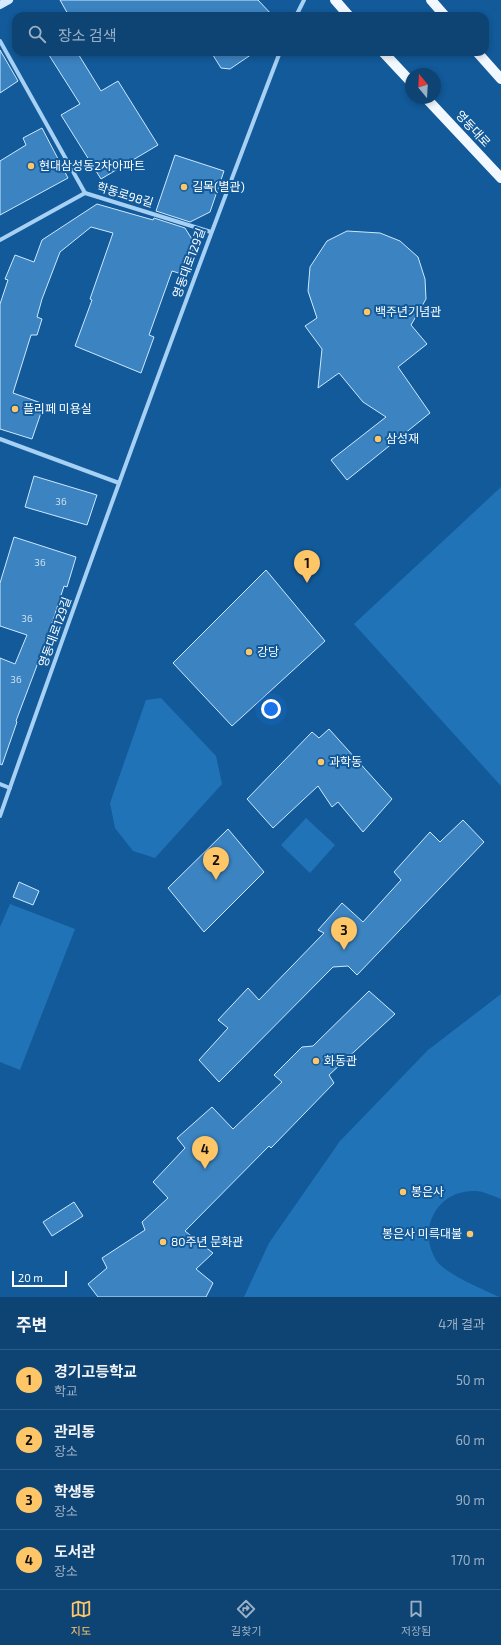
<!DOCTYPE html>
<html lang="ko">
<head>
<meta charset="utf-8">
<style>
  body { margin:0; font-family:"Exo 2","Noto Sans KR",sans-serif; background:#174b79; color:#f1f3f6 }
  .compass { position:absolute; left:405px; top:68px; width:36px; height:36px; border-radius:50%; background:#0e4474; box-shadow:0 2px 6px #0003; rotate:342deg }
  .scale { position:absolute; left:12px; bottom:10px; width:55px; box-sizing:border-box; padding-left:4px; border:2px solid #fff; border-top:0; font-size:11px; line-height:14px; white-space:nowrap; color:#fff; -webkit-text-stroke:3px #125a9a; paint-order:stroke }
  .you { position:absolute; left:271px; top:709px; width:14px; height:14px; margin:-10px; border:3px solid #fff; border-radius:50%; background:#1a73e8; box-shadow:0 0 0 6px #1a73e833 }
  .badge { display:grid; place-items:center; width:26px; height:26px; border-radius:50%; background:#ffc668; color:#111; font-size:13px; font-weight:700 }
  .pin { position:absolute; translate:-50% -33px; filter:drop-shadow(0 1px 2px #0008) }
  .pin::after { content:''; position:absolute; top:21px; width:14px; height:12px; background:inherit; clip-path:polygon(0 0,100% 0,50% 100%) }
  .list { margin:0; padding:0; list-style:none }
  h2 { display:flex; justify-content:space-between; align-items:center; height:52px; margin:0; padding:0 16px; font-size:17px }
  h2 small { font-size:13px; font-weight:400; color:#9bb0c5 }
  .list li { display:grid; grid-template-columns:26px 1fr auto; gap:12px; align-items:center; box-sizing:border-box; height:60px; padding:0 16px; border-top:1px solid #2e5c86 }
  .list b { display:block; font-size:15px; white-space:nowrap }
  .list p { margin:0; font-size:13px; white-space:nowrap; color:#9bb0c5 }
  .list em { font-size:13px; font-style:normal; color:#9bb0c5 }
  .icon { flex:none; width:22px; height:22px; fill:none; stroke:currentColor; stroke-width:2; stroke-linecap:round; stroke-linejoin:round }
  .map { position:relative; flex:none; width:501px; height:1297px; overflow:hidden }
  .search { position:absolute; background:#0e4474; box-shadow:0 2px 6px #0003; left:12px; right:12px; top:12px; height:44px; display:flex; align-items:center; gap:10px; box-sizing:border-box; padding:0 14px; border-radius:12px; color:#9bb0c5; font-size:15px }
  .sheet { height:292px; background:#0e4474 }
  nav { display:flex; justify-content:space-around; align-items:center; box-sizing:border-box; height:56px; border-top:1px solid #2e5c86; background:#0e4474; font-size:11px; color:#9bb0c5 }
  nav a { display:grid; justify-items:center; gap:2px }
  nav .on { color:#ffc668 }
  .map>svg:first-child { display:block }
</style>
</head>
<body>
<div class="map">
<svg width="501" height="1297" viewBox="0 0 501 1297">
  <rect width="100%" height="100%" fill="#125a9a"/>
  <!-- green -->
  <g fill="#2173b7">
    <path d="M501,487V786L354,624Z"/>
    <path d="M161,698L216,756L222,784L155,858L133,851L115,828L110,803L146,700Z"/>
    <path d="M306,818L335,845L310,873L281,845Z"/>
    <path d="M10,904L75,929L20,1070L0,1062V927Z"/>
    <path d="M501,994V1199C493,1196 483,1191 475,1191C437,1190 417,1229 436,1260C445,1274 483,1289 499,1297H244L269,1243L340,1141L428,1050Z"/>
  </g>
  <!-- building -->
  <g fill="#3b83c1" stroke="#cee8fd">
    <path d="M60,0H258L273,16H69Z"/>
    <path d="M0,50L18,81L0,93Z"/>
    <path d="M47,52H77L101,91L118,81L158,145L101,179L61,115L80,104Z"/>
    <path d="M211,52H255L230,69L221,68Z"/>
    <path d="M42,128L68,178L0,215V161L26,145L23,138Z"/>
    <path d="M175,155L224,171L210,212L190,222L156,211Z"/>
    <path d="M97,204L153,220L154,218L185,228L195,244L185,275L172,271L149,335L154,337L141,373L75,346L92,300L90,299L113,233L91,227L60,252L42,299L37,317L42,319L37,335H31L13,393L44,404L32,439L0,429V304L8,280L5,279L15,255L34,262L42,240Z"/>
    <path d="M347,231L380,233L400,241L418,257L425,279L426,299L411,325L427,344L398,367L430,413L347,480L331,460L386,417L363,402L339,373L318,388L322,349L305,326L317,318L308,291L310,267L327,241Z"/>
    <path d="M34,476L97,495L87,525L25,507Z"/>
    <path d="M14,537L76,557L67,587L64,586L47,639L16,721L17,722L2,765L0,764V658L15,664L27,635L0,626V583Z"/>
    <path d="M266,570L325,641L232,726L173,663Z"/>
    <path d="M329,729L392,799L363,832L338,802L332,807L318,786L273,828L247,799L312,732L319,738Z"/>
    <path d="M463,820L484,842L357,975L348,966L333,967L219,1082L199,1060L228,1028L218,1020L248,988L259,1000L324,933L318,930L342,903L363,922L401,880L394,872L430,832L440,842Z"/>
    <path d="M228,829L264,872L204,932L168,888Z"/>
    <path d="M19,882L39,891L33,905L13,897Z"/>
    <path d="M369,991L395,1014L329,1075L334,1083L271,1148L269,1146L185,1231L213,1253L196,1269L213,1283L206,1297H98L88,1284L107,1268L102,1258L145,1230L142,1222L168,1198L153,1182L185,1148L177,1138L212,1107L233,1129L282,1082L274,1075L302,1047L313,1046Z"/>
    <path d="M74,1202L83,1216L52,1236L43,1222Z"/>
  </g>
  <g fill="none" stroke-linecap="round" stroke-linejoin="round">
    <!-- minor -->
    <g stroke="#a6d0f4" stroke-width="4">
      <path d="M296,16L304,0"/>
      <path d="M0,41L85,193L211,232"/>
      <path d="M0,240L85,193"/>
      <path d="M0,439L119,483"/>
      <path d="M0,784L10,788"/>
      <path d="M0,816C90,560 183,305 280,52"/>
    </g>
    <!-- secondary -->
    <path stroke="#d5eafd" stroke-width="8" d="M0,5L9,0"/>
    <!-- primary -->
    <g stroke="#f2f8ff" stroke-width="10">
      <path d="M335,0L349,16"/>
      <path d="M431,0L445,16"/>
      <path d="M383,52L411,82"/>
      <path d="M477,52L501,79"/>
      <path d="M426,98L501,178"/>
    </g>
  </g>
  <!-- markers -->
  <g fill="#ffc668" stroke="#125a9a" stroke-width="1.5">
    <circle cx="31" cy="166" r="4"/>
    <circle cx="184" cy="187" r="4"/>
    <circle cx="367" cy="312" r="4"/>
    <circle cx="15" cy="409" r="4"/>
    <circle cx="378" cy="439" r="4"/>
    <circle cx="249" cy="652" r="4"/>
    <circle cx="321" cy="762" r="4"/>
    <circle cx="316" cy="1061" r="4"/>
    <circle cx="403" cy="1192" r="4"/>
    <circle cx="470" cy="1234" r="4"/>
    <circle cx="163" cy="1242" r="4"/>
  </g>
  <g text-anchor="middle" stroke-width="4" stroke-linejoin="round" paint-order="stroke">
    <!-- number labels -->
    <g font-size="10" fill="#cee0f0">
      <text x="61" y="505">36</text>
      <text x="40" y="566">36</text>
      <text x="27" y="622">36</text>
      <text x="16" y="683">36</text>
    </g>
    <!-- street labels -->
    <g font-size="12" fill="#fff" stroke="#125a9a">
      <text transform="translate(473 129) rotate(47)" y="4">영동대로</text>
      <text transform="translate(125 195) rotate(17)" y="4">학동로98길</text>
      <text transform="translate(189 263) rotate(-70)" y="4">영동대로129길</text>
      <text transform="translate(55 632) rotate(-70)" y="4">영동대로129길</text>
    </g>
    <!-- poi labels -->
    <g font-size="12" fill="#fff" stroke="#125a9a" text-anchor="start">
      <text x="39" y="170">현대삼성동2차아파트</text>
      <text x="192" y="191">길목(별관)</text>
      <text x="375" y="316">백주년기념관</text>
      <text x="23" y="413">플리페 미용실</text>
      <text x="386" y="443">삼성재</text>
      <text x="257" y="656">강당</text>
      <text x="329" y="766">과학동</text>
      <text x="324" y="1065">화동관</text>
      <text x="411" y="1196">봉은사</text>
      <text x="462" y="1238" text-anchor="end">봉은사 미륵대불</text>
      <text x="171" y="1246">80주년 문화관</text>
    </g>
  </g>
</svg>
<svg class="compass" viewBox="-18 -18 36 36"><path d="M0-13l5 13h-10z" fill="#e53935"/><path d="M0 13l5-13h-10z" fill="#9bb0c5"/></svg>
<div class="scale">20 m</div>
<div class="you"></div>
<div class="pin badge" style="left:307px;top:583px">1</div>
<div class="pin badge" style="left:216px;top:880px">2</div>
<div class="pin badge" style="left:344px;top:950px">3</div>
<div class="pin badge" style="left:205px;top:1169px">4</div>
<div class="search"><svg class="icon" aria-label="search" viewBox="0 0 24 24"><circle cx="10" cy="10" r="6"/><path d="M15 15l6 6"/></svg>장소 검색</div>
</div>
<section class="sheet">
<h2>주변<small>4개 결과</small></h2>
<ul class="list">
<li><span class="badge">1</span><div><b>경기고등학교</b><p>학교</p></div><em>50 m</em></li>
<li><span class="badge">2</span><div><b>관리동</b><p>장소</p></div><em>60 m</em></li>
<li><span class="badge">3</span><div><b>학생동</b><p>장소</p></div><em>90 m</em></li>
<li><span class="badge">4</span><div><b>도서관</b><p>장소</p></div><em>170 m</em></li>
</ul>
</section>
<nav>
<a class="on"><svg class="icon" aria-label="map" viewBox="0 0 24 24"><path d="M3 6l6-2 6 2 6-2v14l-6 2-6-2-6 2zM9 4v14M15 6v14"/></svg>지도</a>
<a><svg class="icon" aria-label="directions" viewBox="0 0 24 24"><path d="M12 3l9 9-9 9-9-9zM9 14v-3h6M13 9l2 2-2 2"/></svg>길찾기</a>
<a><svg class="icon" aria-label="saved" viewBox="0 0 24 24"><path d="M7 4h10v16l-5-4-5 4z"/></svg>저장됨</a>
</nav>
</body>
</html>
